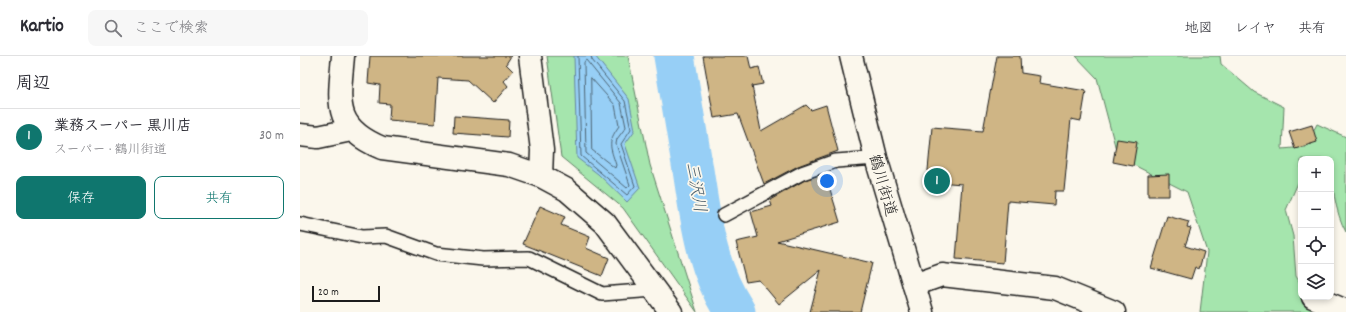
<!DOCTYPE html>
<html lang="ja">
<head>
<meta charset="utf-8">
<style>
  body { margin:0; font-family:Dekko,"Klee One",sans-serif; background:#f7f7f7; color:#2b2b33 }
  .controls { position:absolute; right:12px; bottom:12px; display:grid; overflow:hidden; border-radius:8px; box-shadow:0 2px 6px #0003 }
  .controls button { width:36px; height:36px; display:grid; place-items:center; padding:0; border:0; border-bottom:1px solid #e1e1e2; background:#fff; color:#2b2b33; font:20px sans-serif }
  .scale { position:absolute; left:12px; bottom:10px; width:68px; box-sizing:border-box; padding-left:4px; border:2px solid #1c1c1c; border-top:0; font-size:11px; line-height:14px; white-space:nowrap; color:#1c1c1c; -webkit-text-stroke:3px #fbf7ec; paint-order:stroke }
  .you { position:absolute; left:527px; top:125px; width:14px; height:14px; margin:-10px; border:3px solid #fff; border-radius:50%; background:#1a73e8; box-shadow:0 0 0 6px #1a73e833 }
  .badge { display:grid; place-items:center; width:26px; height:26px; border-radius:50%; background:#0f766e; color:#fff; font-size:13px; font-weight:700 }
  .pin { position:absolute; translate:-50% -50%; border:2px solid #fff; box-shadow:0 1px 4px #0006 }
  .list { margin:0; padding:0; list-style:none }
  h2 { display:flex; justify-content:space-between; align-items:center; height:52px; margin:0; padding:0 16px; font-size:17px }
  h2 small { font-size:13px; font-weight:400; color:#7c7c81 }
  .list li { display:grid; grid-template-columns:26px 1fr auto; gap:12px; align-items:center; box-sizing:border-box; height:56px; padding:0 16px; border-top:1px solid #e1e1e2 }
  .list b { display:block; font-size:15px; white-space:nowrap }
  .list p { margin:0; font-size:13px; white-space:nowrap; color:#7c7c81 }
  .list em { font-size:13px; font-style:normal; color:#7c7c81 }
  .actions { display:flex; gap:8px; padding:12px 16px }
  .actions a { flex:1; padding:9px 0; border:1px solid #0f766e; border-radius:8px; text-align:center; font-size:14px; color:#0f766e }
  .actions .main { background:#0f766e; color:#fff }
  .icon { flex:none; width:22px; height:22px; fill:none; stroke:currentColor; stroke-width:2; stroke-linecap:round; stroke-linejoin:round }
  .map { position:relative; flex:none; width:1046px; height:256px; overflow:hidden }
  header { display:flex; align-items:center; gap:24px; box-sizing:border-box; height:56px; padding:0 20px; background:#fff; border-bottom:1px solid #e1e1e2 }
  header strong { font-size:19px }
  nav { display:flex; gap:22px; margin-inline-start:auto; font-size:14px }
  .search { width:280px; height:36px; background:#f7f7f7; display:flex; align-items:center; gap:10px; box-sizing:border-box; padding:0 14px; border-radius:8px; color:#7c7c81; font-size:15px }
  main { display:flex }
  aside { flex:1; background:#fff }
  .map>svg:first-child { display:block }
</style>
</head>
<body>
<header>
<strong>Kartio</strong>
<div class="search"><svg class="icon" aria-label="search" viewBox="0 0 24 24"><circle cx="10" cy="10" r="6"/><path d="M15 15l6 6"/></svg>ここで検索</div>
<nav><a>地図</a><a>レイヤ</a><a>共有</a></nav>
</header>
<main>
<aside>
<h2>周辺<small></small></h2>
<ul class="list">
<li><span class="badge">1</span><div><b>業務スーパー 黒川店</b><p>スーパー · 鶴川街道</p></div><em>30 m</em></li>
</ul>
<div class="actions"><a class="main">保存</a><a>共有</a></div>
</aside>
<div class="map">
<svg width="1046" height="256" viewBox="0 0 1046 256">
  <rect width="100%" height="100%" fill="#fbf7ec"/>
  <filter id="ink" filterUnits="userSpaceOnUse"><feTurbulence type="fractalNoise" baseFrequency=".025" numOctaves="2"/><feDisplacementMap in="SourceGraphic" scale="8" xChannelSelector="R" yChannelSelector="G"/><feConvolveMatrix kernelMatrix="1 2 1 2 8 2 1 2 1" color-interpolation-filters="sRGB"/></filter>
  <g filter="url(#ink)">
    <!-- green -->
    <g fill="#a5e5ad" stroke="#608064">
      <path d="M247,0H328L350,109L397,256L323,152L261,101Z"/>
      <path d="M776,0H920L921,8L954,36L984,51L982,93L1005,91L1017,68L1046,81V176C1035,157 1031,124 1031,103H1001V120L986,154L993,180L996,220L1001,229V241H1008L1016,256H900L907,196L887,136L818,101L797,22Z"/>
    </g>
    <!-- water -->
    <path fill="#97cff6" stroke="#66879f" d="M274,0H295L329,43L335,74L325,88L340,132L327,146L298,118L277,102Z"/>
    <g fill="none" stroke-linecap="round" stroke-linejoin="round">
      <!-- shore -->
      <g stroke="#4d6473" stroke-width="1">
        <path d="M278,0L281,100L327,139L335,130L321,88L331,73L325,45L292,4L291,0"/>
        <path d="M286,4L321,47L326,71L317,83L316,88L330,129L327,132L286,97L284,7Z"/>
        <path d="M291,22L315,49L319,70C307,87 310,90 316,109L315,112L292,94Z"/>
      </g>
      <!-- river -->
      <path stroke="#97cff6" stroke-width="41" d="M374,0C380,38 387,76 393,114C401,165 406,212 435,256"/>
    </g>
    <!-- building -->
    <g fill="#cfb585" stroke="#1c1c1c">
      <path d="M70,0H211L206,8L213,15L204,25L208,30L193,47L168,24L138,22L135,68L89,64L90,48L79,47L80,29L68,27Z"/>
      <path d="M403,0H448L451,13L459,11L463,28L452,30L461,75L506,49L511,54L526,49L538,95L498,110L464,128L438,58L414,62Z"/>
      <path d="M697,0H720L721,17L740,20L739,27L786,35L781,65L771,63L764,135H755L754,149L708,145L703,207L656,203L662,128L627,125L632,71L683,75Z"/>
      <path d="M154,60L209,64L208,81L153,77Z"/>
      <path d="M1012,69L1017,86L995,93L989,76Z"/>
      <path d="M817,83L837,86L833,110L813,106Z"/>
      <path d="M525,117L540,166L477,185L572,207L560,256H510L521,214L479,248L459,224L446,226L436,186L458,181L451,156L472,150L470,144L505,124Z"/>
      <path d="M869,118V140H848V119Z"/>
      <path d="M240,150L265,161L261,169L290,181L286,192L309,202L302,220L223,188Z"/>
      <path d="M867,160L889,166L887,171L891,172L885,190L904,196L899,213L895,211L891,223L851,212Z"/>
    </g>
    <g fill="none" stroke-linecap="round" stroke-linejoin="round">
      <!-- service casing -->
      <g stroke="#1c1c1c" stroke-width="16">
        <g id="service">
          <path d="M424,159L502,117L536,105L576,102"/>
          <path d="M0,168L62,181L86,180L136,198L183,203L229,202L302,238L354,234"/>
        </g>
      </g>
      <!-- minor casing -->
      <g stroke="#1c1c1c" stroke-width="25">
        <g id="minor">
          <path d="M230,0L242,94L241,120"/>
          <path d="M0,79L18,81L51,74"/>
          <path d="M614,229L642,219L755,232L814,256"/>
          <path d="M1013,241L1046,255"/>
        </g>
      </g>
      <!-- tertiary casing -->
      <g stroke="#1c1c1c" stroke-width="25">
        <path id="tertiary" d="M43,0C39,47 32,71 82,92L209,109L241,120L267,134L305,167L371,256"/>
      </g>
      <!-- primary casing -->
      <g stroke="#1c1c1c" stroke-width="25">
        <path id="primary" d="M551,0L576,102L622,256"/>
      </g>
      <!-- service -->
      <use href="#service" stroke="#fbf7ec" stroke-width="13"/>
      <!-- minor -->
      <use href="#minor" stroke="#fbf7ec" stroke-width="22"/>
      <!-- tertiary -->
      <use href="#tertiary" stroke="#fbf7ec" stroke-width="22"/>
      <!-- primary -->
      <use href="#primary" stroke="#fbf7ec" stroke-width="22"/>
    </g>
  </g>
  <g text-anchor="middle" stroke-width="3.5" stroke-linejoin="round" paint-order="stroke">
    <!-- street labels -->
    <g font-size="16" fill="#1c1c1c" stroke="#fbf7ec">
      <text transform="translate(584 129) rotate(74)" y="6">鶴川街道</text>
    </g>
    <!-- water labels -->
    <g font-size="17" font-style="italic" fill="#475b68" stroke="#fbf7ec">
      <text transform="translate(397 131) rotate(80)" y="6">三沢川</text>
    </g>
  </g>
</svg>
<div class="controls">
<button>+</button>
<button>−</button>
<button><svg class="icon" aria-label="locate" viewBox="0 0 24 24"><circle cx="12" cy="12" r="6"/><path d="M12 2v4M12 18v4M2 12h4M18 12h4"/></svg></button>
<button><svg class="icon" aria-label="layers" viewBox="0 0 24 24"><path d="M12 4l9 5-9 5-9-5zM3 14l9 5 9-5"/></svg></button>
</div>
<div class="scale">20 m</div>
<div class="you"></div>
<div class="pin badge" style="left:637px;top:125px">1</div>
</div>
</main>
</body>
</html>
